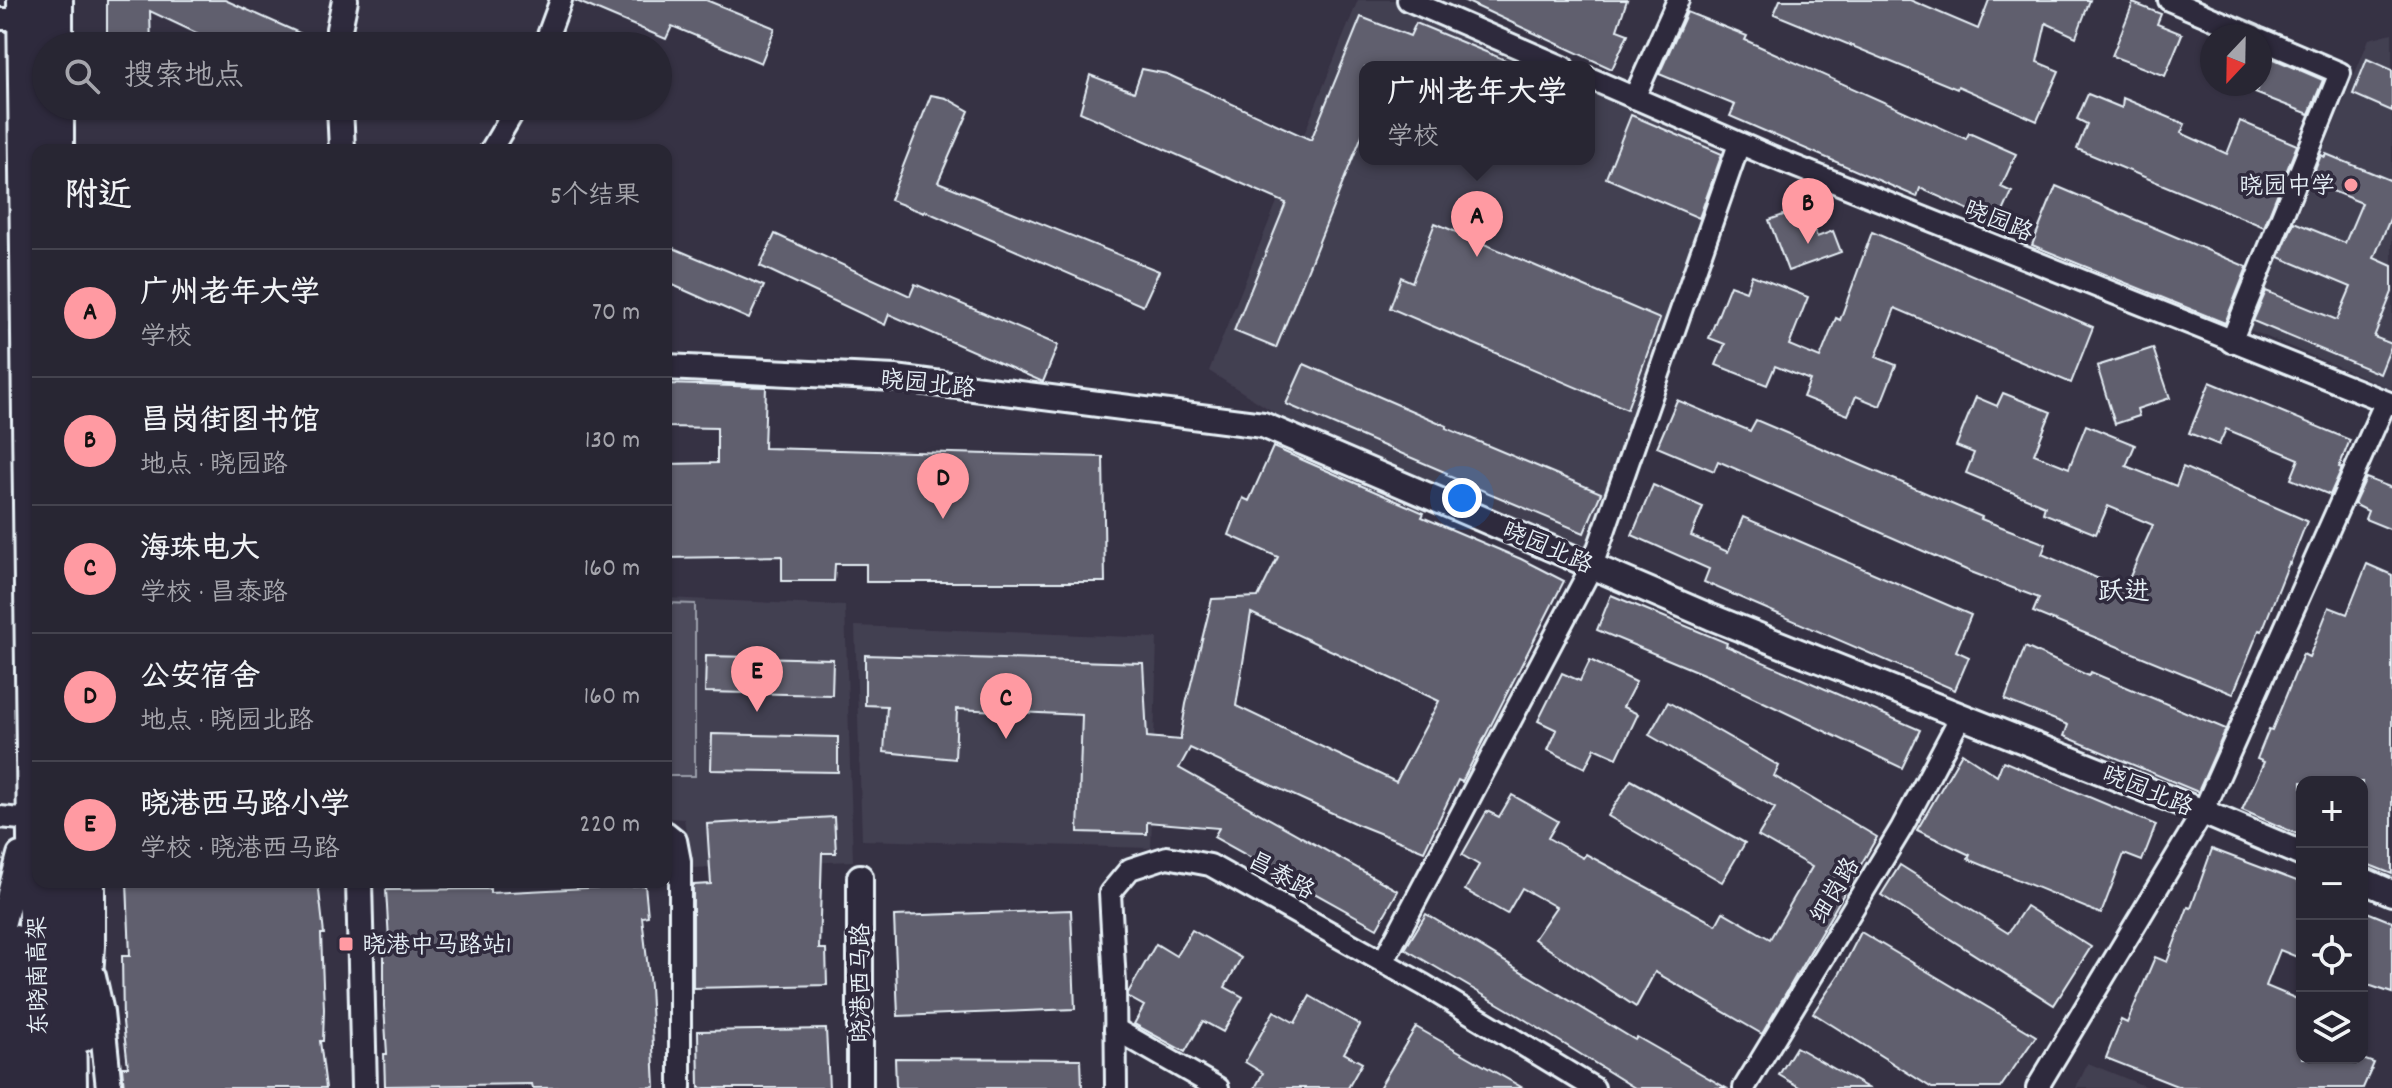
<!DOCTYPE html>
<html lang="zh">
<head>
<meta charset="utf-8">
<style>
  body { margin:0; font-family:Dekko,"LXGW WenKai TC",sans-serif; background:#34323f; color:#f1f3f6 }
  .controls { position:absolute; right:24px; bottom:24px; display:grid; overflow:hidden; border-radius:16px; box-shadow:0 2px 6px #0004 }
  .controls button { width:72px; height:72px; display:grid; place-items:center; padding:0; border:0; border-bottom:2px solid #44434e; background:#282633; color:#f1f3f6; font:40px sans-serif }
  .compass { position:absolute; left:2200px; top:24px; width:72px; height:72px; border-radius:50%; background:#282633; box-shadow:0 2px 6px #0004; rotate:202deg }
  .you { position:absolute; left:1462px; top:498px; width:28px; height:28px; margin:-20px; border:6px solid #fff; border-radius:50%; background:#1a73e8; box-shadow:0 0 0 12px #1a73e833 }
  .badge { display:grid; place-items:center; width:52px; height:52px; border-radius:50%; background:#ff9aa2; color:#111; font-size:26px; font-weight:700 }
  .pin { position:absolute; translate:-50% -66px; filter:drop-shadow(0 2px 4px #0008) }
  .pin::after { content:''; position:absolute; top:42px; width:28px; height:24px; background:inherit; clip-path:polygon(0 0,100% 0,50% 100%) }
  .popup { position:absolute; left:1359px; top:61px; width:236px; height:104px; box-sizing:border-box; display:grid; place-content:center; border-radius:16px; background:#282633; filter:drop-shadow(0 2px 6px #0005); font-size:26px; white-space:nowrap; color:#a5a5ac }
  .popup b { font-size:30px; color:#f1f3f6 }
  .popup::after { content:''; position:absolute; left:50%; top:100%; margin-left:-16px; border:16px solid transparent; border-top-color:#282633 }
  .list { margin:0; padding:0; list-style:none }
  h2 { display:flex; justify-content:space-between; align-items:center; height:104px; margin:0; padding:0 32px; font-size:34px }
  h2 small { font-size:26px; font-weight:400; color:#a5a5ac }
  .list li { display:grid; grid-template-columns:52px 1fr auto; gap:24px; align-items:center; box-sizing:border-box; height:128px; padding:0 32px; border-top:2px solid #44434e }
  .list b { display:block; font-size:30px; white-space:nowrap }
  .list p { margin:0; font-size:26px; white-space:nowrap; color:#a5a5ac }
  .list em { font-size:26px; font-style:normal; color:#a5a5ac }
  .icon { flex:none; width:44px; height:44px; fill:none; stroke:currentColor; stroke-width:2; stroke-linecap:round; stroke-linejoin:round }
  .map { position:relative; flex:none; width:2392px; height:1088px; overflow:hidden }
  .search { position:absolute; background:#282633; box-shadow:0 2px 6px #0004; left:32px; top:32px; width:640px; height:88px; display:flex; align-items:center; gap:20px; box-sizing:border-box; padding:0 28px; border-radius:44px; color:#a5a5ac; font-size:30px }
  .panel { position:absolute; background:#282633; box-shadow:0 2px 6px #0004; left:32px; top:144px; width:640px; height:744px; border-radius:16px }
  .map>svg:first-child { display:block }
</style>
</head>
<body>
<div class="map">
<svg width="2392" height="1088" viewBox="0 0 2392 1088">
  <rect width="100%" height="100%" fill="#363244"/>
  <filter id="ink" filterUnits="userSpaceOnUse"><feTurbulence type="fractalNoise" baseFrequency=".0125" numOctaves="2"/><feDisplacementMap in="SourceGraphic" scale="16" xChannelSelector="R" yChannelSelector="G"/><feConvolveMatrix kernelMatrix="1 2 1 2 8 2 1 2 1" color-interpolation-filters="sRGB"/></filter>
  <g filter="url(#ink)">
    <!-- built -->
    <g fill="#433f51">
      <path d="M1358,0H1408L1563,67H1365V159H1589V78L1739,144L1592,566L1280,416L1209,371Z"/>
      <path d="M2392,33V389L2250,330L2369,39Z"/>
      <path d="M666,598L845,606L853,861L692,868L684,819L666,818Z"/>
      <path d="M855,626L1157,638L1151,848L862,840Z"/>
      <path d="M2088,1063L2149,1088H2076Z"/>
    </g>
    <!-- green -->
    <path fill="#4d4b5c" stroke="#9a9eaa" stroke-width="2" d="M666,603L695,604V776H666Z"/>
    <!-- building -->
    <g fill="#605e6e" stroke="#e8f1f8" stroke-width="2" fill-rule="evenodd">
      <path d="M107,0H225L324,44V46H224L150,11L151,46H107Z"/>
      <path d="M574,0H706L775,28L761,63L672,26L666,39Z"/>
      <path d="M1463,0H1627L1617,30L1628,34L1612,69Z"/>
      <path d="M1780,0H1910L1978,29L1989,0H2090L2076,37L2046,23L2037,62L2059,71L2037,121L1958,86L1957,89L1774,14Z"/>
      <path d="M2133,3L2161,14L2157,24L2182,34L2165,76L2112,56Z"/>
      <path d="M1687,12L1747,36L1745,40L1966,139L1969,133L2016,154L2001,187L2012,192L1998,223L1920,188L1917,197L1730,116L1735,105L1659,74Z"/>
      <path d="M1361,17L1410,36L1416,23L1522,67H1365V128L1276,348L1234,331L1286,203L1080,112L1090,75L1134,92L1142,69L1167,74L1311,140Z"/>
      <path d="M2260,53L2323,80L2309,114L2255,93L2260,84Z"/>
      <path d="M2367,59L2392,70V111L2353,94Z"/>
      <path d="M2088,94L2122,108L2123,98L2185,124L2181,133L2227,154L2240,121L2297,145L2264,227L2077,149L2087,124L2077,119Z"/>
      <path d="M931,95L946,98L969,111L938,182L1159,271L1143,306L925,211L924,213L890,200Z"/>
      <path d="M1631,115L1722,154L1699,218L1606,178Z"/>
      <path d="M2326,154L2392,181V214L2374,258L2392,266V292L2374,337L2392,344L2380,374L2253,321L2266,291L2337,320L2351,287L2279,257L2294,222L2345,243L2362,203L2310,182L2321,155L2325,157Z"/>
      <path d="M2056,186L2247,267L2225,323L2032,245Z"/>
      <path d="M1806,207L1817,237L1833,231L1841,252L1788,271L1769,220Z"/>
      <path d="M1435,223L1660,319L1627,409L1390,308L1401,277L1412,282Z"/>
      <path d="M1872,232L2093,327L2071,383L1895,308L1876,357L1896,365L1880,406L1856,396L1848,415L1803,397L1810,380L1775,366L1767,385L1716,365L1725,344L1709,338L1730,285L1746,291L1752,275L1808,297L1789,345L1820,358L1836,318L1840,320Z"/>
      <path d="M775,234L910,296L915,284L1058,345L1043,382L889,314L885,325L760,266Z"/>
      <path d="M666,245L764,286L749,319L666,282Z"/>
      <path d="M2153,348L2170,398L2137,409L2139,416L2115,424L2097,366Z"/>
      <path d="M1304,364L1447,426L1446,428L1601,493L1584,533L1446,475L1447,473L1286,404Z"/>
      <path d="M2210,382L2350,440L2339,467L2342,468L2330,495L2291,479L2299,459L2226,429L2219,445L2189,433Z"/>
      <path d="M666,384L766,387L764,448L1103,457L1105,582H866V564H835L834,581H782V556L666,558V464L717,463V428L666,427Z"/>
      <path d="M2003,393L2051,412L2034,454L2069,468L2086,425L2135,445L2126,466L2176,486L2183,467L2307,521L2290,564L2289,563L2262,631L2259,630L2233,694L2033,612L2039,598L1971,572L1718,461L1714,471L1657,447L1677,400L1750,431L1756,420L1982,517L1981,519L2046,544L2042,554L2124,590L2153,525L2108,506L2096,534L2043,513L2045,506L1966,473L1974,453L1956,446L1976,397L1997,406Z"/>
      <path d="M1273,447L1424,513L1422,517L1521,559L1564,581L1462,782L1458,780L1424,851L1354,823L1190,748L1179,768L1398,891L1377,928L1214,837L1219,828L1147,822V834L1078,832L1082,715L957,709L955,759L884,752L887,706L865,705V655L1143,663L1147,737L1180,740L1186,704L1212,599L1258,597L1278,557L1229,535L1243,498L1249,501ZM1251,613L1439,701L1396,782L1236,706Z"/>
      <path d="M2366,478L2392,488V530L2365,519L2368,511L2354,504Z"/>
      <path d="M1653,485L1703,507L1691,536L1728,552L1743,517L1971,615L1956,651L1969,657L1955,690L1704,582L1709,569L1632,535Z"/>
      <path d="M2367,564L2392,575V874L2362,862V782H2302V836L2242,810L2264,762L2257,759L2269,729L2272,730L2303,654L2309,657L2329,607L2347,614Z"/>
      <path d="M1611,595L1727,643L1726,646L1920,730L1902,768L1713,678L1597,630Z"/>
      <path d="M2025,647L2089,676L2091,672L2226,729L2198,792L2064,736L2068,725L2005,700Z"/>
      <path d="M706,656L833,659L832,695L705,692Z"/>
      <path d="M1590,660L1636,682L1623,707L1638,714L1617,758L1595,748L1585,768L1548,750L1557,730L1538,721L1562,673L1580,681Z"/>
      <path d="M1668,702L1779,766L1774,776L1877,837L1762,1034L1655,972L1636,1007L1534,939L1556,907L1522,888L1507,914L1465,890L1479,865L1462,855L1487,811L1499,817L1512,795L1558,821L1548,838L1583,858L1586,854L1716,925L1723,912L1770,939L1812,867L1758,836L1775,808L1649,735Z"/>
      <path d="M712,734L838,737V772L711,770Z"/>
      <path d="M1962,753L1997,776L2003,761L2156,825L2142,861L2124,854L2101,914L1968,859L1970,855L1917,830Z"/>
      <path d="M1631,780L1745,843L1722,882L1608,816Z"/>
      <path d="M834,817L836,853H822L819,949H826L827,985L693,988V885L711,884L707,824Z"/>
      <path d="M2212,849L2302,883V959L2280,950L2266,986L2302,1001V1058H2360L2374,1063L2363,1088H2182L2106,1058L2121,1020L2127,1023L2155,957L2167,962L2188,907L2191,908Z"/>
      <path d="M1900,865L2008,933L2026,906L2091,947L2054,1005L1881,895Z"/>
      <path d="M127,882H318L324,934H321L324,1009L323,1041H320L326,1088H124L122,1067H128L123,1022L122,956H130Z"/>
      <path d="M645,885L648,916L642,917L650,986L655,1087L533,1088L532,1084L385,1086L384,1054H387L384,1006V940H389L386,890L490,889V893Z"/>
      <path d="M1071,910L1075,1009L898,1016L894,916Z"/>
      <path d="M2362,910L2392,922V993L2362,983Z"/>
      <path d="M1426,914L1635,1040L1637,1037L1726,1088H1635L1519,1016L1405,949Z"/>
      <path d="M1192,930L1241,958L1225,987L1243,997L1223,1032L1203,1021L1185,1052L1134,1024L1144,1006L1128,997V993L1156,944L1176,956Z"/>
      <path d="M1861,932L2036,1036L2000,1088H1932L1813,1013L1840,973Z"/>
      <path d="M1310,996L1360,1025L1344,1053L1362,1063L1348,1088H1255L1263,1073L1245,1062L1274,1011L1295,1023Z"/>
      <path d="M1416,1027L1523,1088H1379Z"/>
      <path d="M826,1029L829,1088H699L698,1031Z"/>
      <path d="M1796,1047L1868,1088H1801L1779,1075Z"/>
      <path d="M895,1058L1081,1059L1082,1088H896Z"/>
    </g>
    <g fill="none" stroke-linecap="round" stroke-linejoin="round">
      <!-- minor casing -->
      <g stroke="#e8f1f8" stroke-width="26">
        <g id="minor">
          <path d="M1408,0L1563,67"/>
          <path d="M2169,0L2254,36"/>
          <path d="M0,19H12"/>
          <path d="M544,46L561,0"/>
          <path d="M1589,78L1769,156L2392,404"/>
          <path d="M1634,98L1678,0"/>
          <path d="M491,150L517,106"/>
          <path d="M2231,342L2340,73L2260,39"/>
          <path d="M0,817L21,819"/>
          <path d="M666,832L676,840L680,861V1088"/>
          <path d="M1383,962L1592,566L1739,144"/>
          <path d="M1115,1029L1218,1088"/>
          <path d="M1116,1088L1115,984L1110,893L1130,869L1167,857L1210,865L1424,985L1594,1088"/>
          <path d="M1744,1088L1901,829L1961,716"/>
          <path d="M2037,1088L2203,812L2385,403"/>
        </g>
      </g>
      <!-- tertiary casing -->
      <g stroke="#e8f1f8" stroke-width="30">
        <g id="tertiary">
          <path d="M339,46V29L345,0"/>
          <path d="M340,106L342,150"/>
          <path d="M666,367L895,378L1263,425L1711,617L2203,812L2302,854"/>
          <path d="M860,877V1088"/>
          <path d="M2362,880L2392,893"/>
          <path d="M359,882L364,1088"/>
          <path d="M0,933L20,855"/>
          <path d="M93,976L101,1012L109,1088"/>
        </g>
      </g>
      <!-- primary casing -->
      <g stroke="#e8f1f8" stroke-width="38">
        <path id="primary" d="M82,1035L88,946V882"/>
      </g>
      <!-- trunk casing -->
      <g stroke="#e8f1f8" stroke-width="40">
        <g id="trunk">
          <path d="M25,0L38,1088"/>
          <path d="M55,0V46"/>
          <path d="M56,106V150"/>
          <path d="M66,882L69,1088"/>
          <path d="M12,1088L14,943"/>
        </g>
      </g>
      <!-- minor -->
      <use href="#minor" stroke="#2f2a3d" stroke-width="20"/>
      <!-- tertiary -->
      <use href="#tertiary" stroke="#2f2a3d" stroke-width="24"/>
      <!-- primary -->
      <use href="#primary" stroke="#2f2a3d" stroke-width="32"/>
      <!-- trunk -->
      <use href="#trunk" stroke="#2f2a3d" stroke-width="34"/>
    </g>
  </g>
  <!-- markers -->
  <g fill="#ff9aa2" stroke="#2f2a3d" stroke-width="3">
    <circle cx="2351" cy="185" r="8"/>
    <rect x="338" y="936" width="16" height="16" rx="4"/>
  </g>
  <g text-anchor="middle" stroke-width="7" stroke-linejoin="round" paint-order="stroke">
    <!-- poi labels -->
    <g font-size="24" fill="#e8f1f8" stroke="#2f2a3d" text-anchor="end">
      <text x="2335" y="193">晓园中学</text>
      <text x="362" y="952" text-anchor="start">晓港中马路站1</text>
    </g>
    <!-- street labels -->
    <g font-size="24" fill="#e8f1f8" stroke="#2f2a3d">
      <text transform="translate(1999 220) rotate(22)" y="8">晓园路</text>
      <text transform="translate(928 383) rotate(6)" y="8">晓园北路</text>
      <text transform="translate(1548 547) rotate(23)" y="8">晓园北路</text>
      <text transform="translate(2148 790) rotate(22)" y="8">晓园北路</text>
      <text transform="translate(1282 875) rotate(29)" y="8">昌泰路</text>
      <text transform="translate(1834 890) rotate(-59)" y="8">细岗路</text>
      <text transform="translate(37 976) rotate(-91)" y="8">东晓南高架</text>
      <text transform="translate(860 983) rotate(-90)" y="8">晓港西马路</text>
    </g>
    <!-- neighbourhood labels -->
    <g font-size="26" fill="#e8f1f8" stroke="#2f2a3d">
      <text x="2124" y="599">跃进</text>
    </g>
  </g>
</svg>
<div class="controls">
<button>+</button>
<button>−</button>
<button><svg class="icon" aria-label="locate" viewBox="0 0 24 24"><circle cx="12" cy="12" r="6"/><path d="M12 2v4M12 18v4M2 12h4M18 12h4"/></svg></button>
<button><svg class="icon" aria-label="layers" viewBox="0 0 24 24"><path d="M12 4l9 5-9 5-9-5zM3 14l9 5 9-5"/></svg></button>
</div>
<svg class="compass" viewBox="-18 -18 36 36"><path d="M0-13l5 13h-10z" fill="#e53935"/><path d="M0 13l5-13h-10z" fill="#a5a5ac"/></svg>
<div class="you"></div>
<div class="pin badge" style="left:1477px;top:257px">A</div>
<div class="popup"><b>广州老年大学</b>学校</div>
<div class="pin badge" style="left:1808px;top:244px">B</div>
<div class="pin badge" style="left:1006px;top:739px">C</div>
<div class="pin badge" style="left:943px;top:519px">D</div>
<div class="pin badge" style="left:757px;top:712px">E</div>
<div class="search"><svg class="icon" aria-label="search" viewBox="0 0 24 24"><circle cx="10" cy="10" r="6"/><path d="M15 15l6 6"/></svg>搜索地点</div>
<section class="panel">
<h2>附近<small>5个结果</small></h2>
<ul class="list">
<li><span class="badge">A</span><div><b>广州老年大学</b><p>学校</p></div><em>70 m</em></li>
<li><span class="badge">B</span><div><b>昌岗街图书馆</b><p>地点 · 晓园路</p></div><em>130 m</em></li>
<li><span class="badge">C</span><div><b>海珠电大</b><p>学校 · 昌泰路</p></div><em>160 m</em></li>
<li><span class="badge">D</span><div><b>公安宿舍</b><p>地点 · 晓园北路</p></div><em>160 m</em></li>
<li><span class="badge">E</span><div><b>晓港西马路小学</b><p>学校 · 晓港西马路</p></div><em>220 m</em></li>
</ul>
</section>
</div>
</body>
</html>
